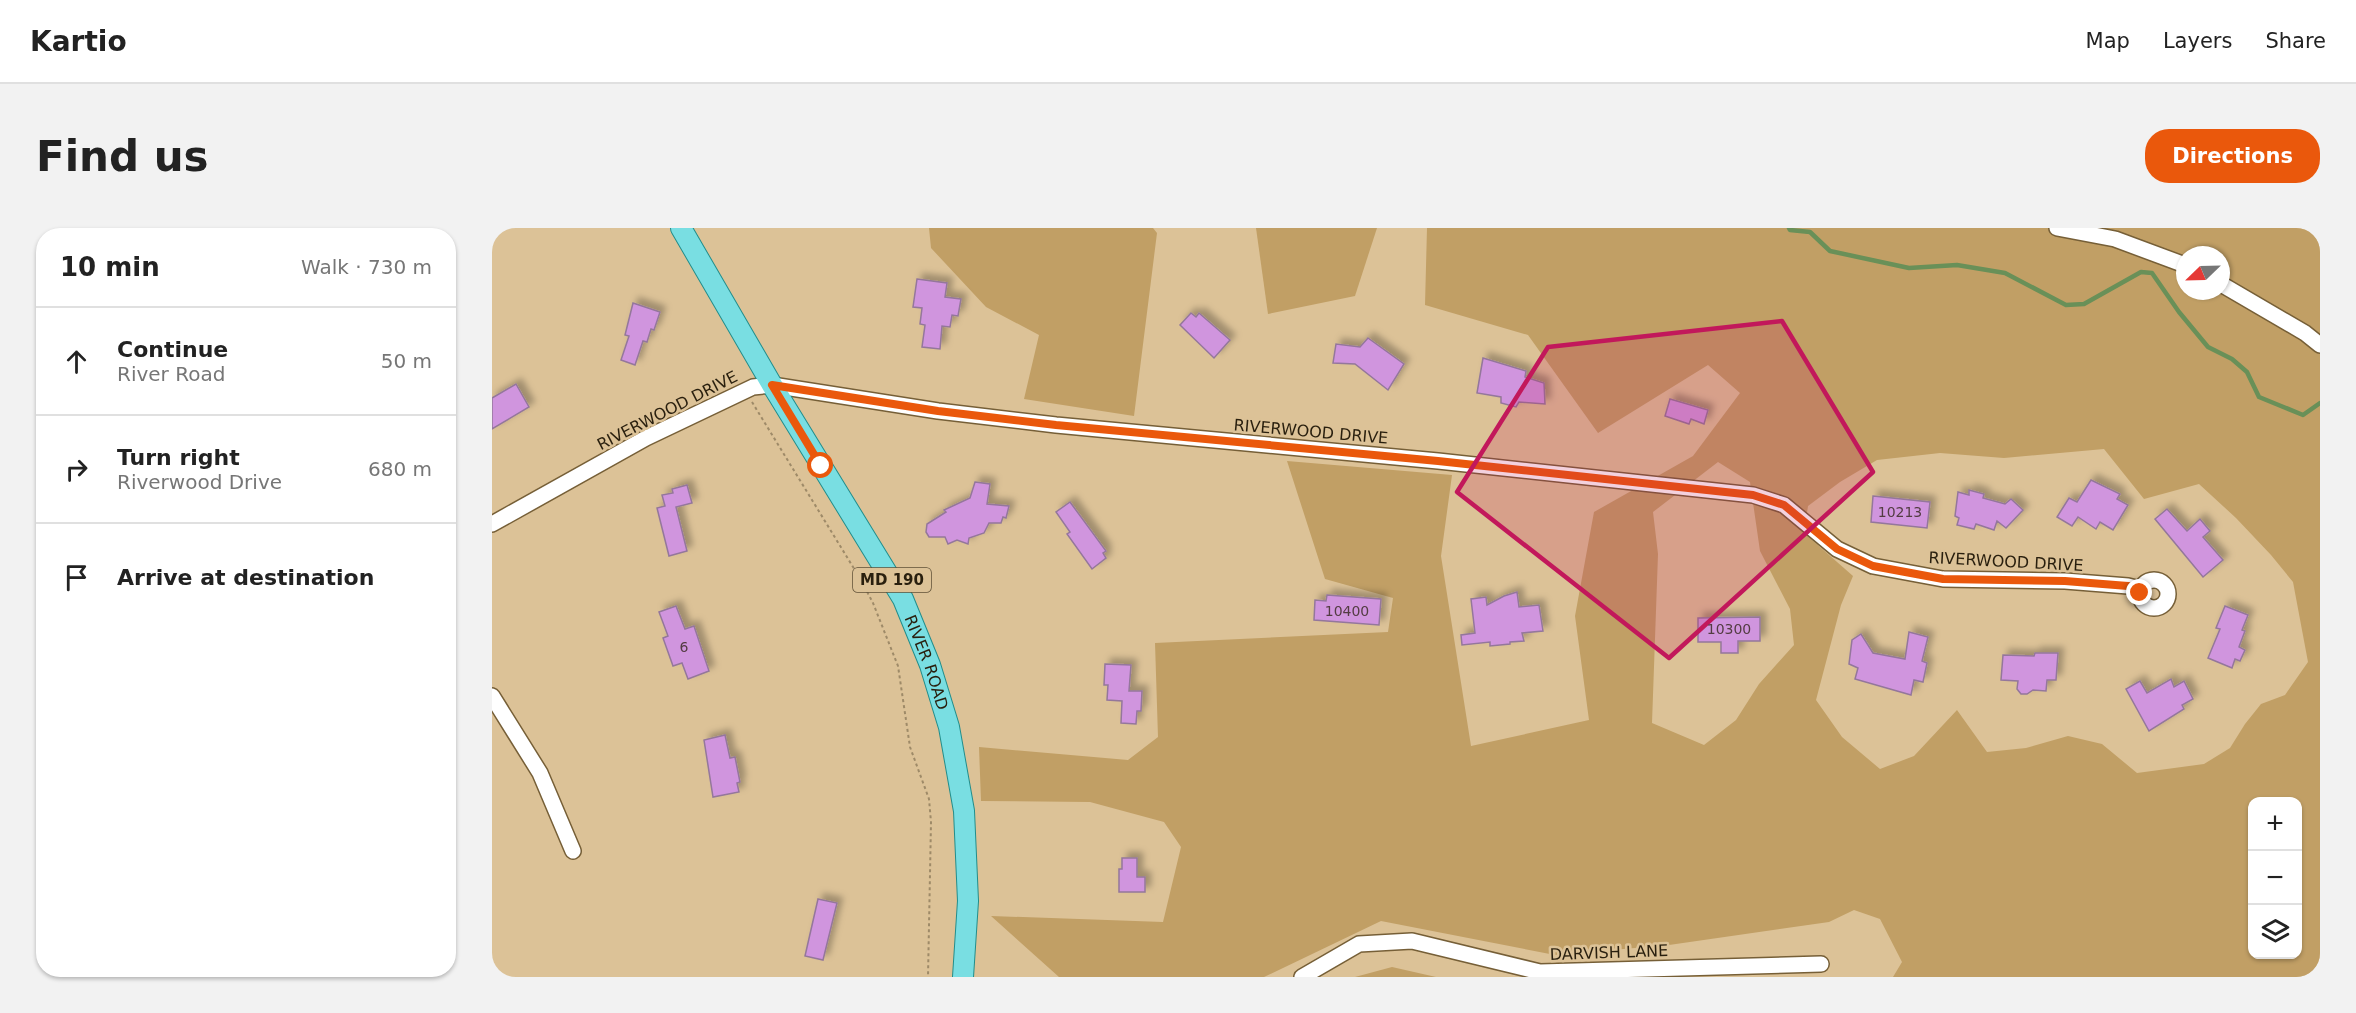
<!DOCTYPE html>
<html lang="en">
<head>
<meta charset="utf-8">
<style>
  body { margin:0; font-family:"DejaVu Sans",sans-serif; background:#f2f2f2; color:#222 }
  .controls { position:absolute; right:18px; bottom:18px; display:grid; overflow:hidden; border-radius:12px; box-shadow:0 2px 4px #0004 }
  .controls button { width:54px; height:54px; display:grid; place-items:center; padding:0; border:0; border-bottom:2px solid #e0e0e0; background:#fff; color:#222; font:30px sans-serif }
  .compass { position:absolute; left:1684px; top:18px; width:54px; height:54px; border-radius:50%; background:#fff; box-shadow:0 2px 4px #0004; rotate:247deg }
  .stop { position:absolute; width:18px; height:18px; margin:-14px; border:4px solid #ea580c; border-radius:50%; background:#fff }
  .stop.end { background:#ea580c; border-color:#fff; box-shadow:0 2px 6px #0008 }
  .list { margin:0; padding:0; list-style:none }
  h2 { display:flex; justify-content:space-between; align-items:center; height:78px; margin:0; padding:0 24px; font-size:26px }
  h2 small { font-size:20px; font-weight:400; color:#767676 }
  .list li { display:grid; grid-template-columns:39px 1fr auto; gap:18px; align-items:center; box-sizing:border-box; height:108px; padding:0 24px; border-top:2px solid #e0e0e0 }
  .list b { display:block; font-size:22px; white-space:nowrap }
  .list p { margin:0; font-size:20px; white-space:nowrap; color:#767676 }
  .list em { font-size:20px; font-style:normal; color:#767676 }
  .icon { flex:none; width:33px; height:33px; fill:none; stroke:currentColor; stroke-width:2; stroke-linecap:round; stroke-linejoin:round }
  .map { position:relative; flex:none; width:1828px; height:749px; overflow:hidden; border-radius:24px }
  header { display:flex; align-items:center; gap:36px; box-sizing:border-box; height:84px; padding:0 30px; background:#fff; border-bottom:2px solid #e0e0e0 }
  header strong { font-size:28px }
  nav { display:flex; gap:33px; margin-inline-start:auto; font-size:21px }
  .intro { display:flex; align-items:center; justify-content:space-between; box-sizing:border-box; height:144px; padding:0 36px }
  h1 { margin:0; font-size:42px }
  .button { padding:15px 27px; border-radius:24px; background:#ea580c; color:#fff; font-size:21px; font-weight:700 }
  main { display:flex; gap:36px; padding:0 36px }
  aside { flex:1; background:#fff; border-radius:24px; box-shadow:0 2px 4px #0004 }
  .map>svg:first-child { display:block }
</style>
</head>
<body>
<header>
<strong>Kartio</strong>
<nav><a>Map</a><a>Layers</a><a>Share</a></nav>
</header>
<div class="intro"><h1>Find us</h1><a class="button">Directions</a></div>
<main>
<aside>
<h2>10 min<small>Walk · 730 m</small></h2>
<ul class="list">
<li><svg class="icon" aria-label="ahead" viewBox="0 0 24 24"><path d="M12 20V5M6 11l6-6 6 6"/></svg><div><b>Continue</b><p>River Road</p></div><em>50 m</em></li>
<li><svg class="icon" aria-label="right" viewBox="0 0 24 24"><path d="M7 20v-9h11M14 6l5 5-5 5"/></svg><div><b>Turn right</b><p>Riverwood Drive</p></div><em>680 m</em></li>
<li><svg class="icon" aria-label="arrive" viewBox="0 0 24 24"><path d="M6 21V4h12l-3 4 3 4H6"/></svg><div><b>Arrive at destination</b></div></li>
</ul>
</aside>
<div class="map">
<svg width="1828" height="749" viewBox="0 0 1828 749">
  <defs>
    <filter id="shadow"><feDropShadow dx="5.5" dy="-5.5" stdDeviation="3" flood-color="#0004"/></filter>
  </defs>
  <rect width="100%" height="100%" fill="#dcc297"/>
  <!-- green -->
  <g fill="#c19f65" fill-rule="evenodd">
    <path d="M437,0H661L665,5L642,188L532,171L547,107L494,79L439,20Z"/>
    <path d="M764,0H885L863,68L776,86Z"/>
    <path d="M935,0H1828V749H1401L1410,734L1388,691L1362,682L1337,694L1177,717L1063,727L889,693L772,749H567L499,688L671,694L689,619L672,594L598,574L489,573L487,519L636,532L666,509L663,415L896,404L901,370L833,351L795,233L960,247L949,328L979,518L1097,492L1083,388L1102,284L1201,228L1248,165L1216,137L1106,205L1036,107L933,77ZM1693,27H1729V63H1693ZM1612,221L1652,271L1707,256L1744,290L1779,327L1801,354L1816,434L1793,467L1769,476L1753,496L1738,520L1712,536L1645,545L1610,516L1576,508L1534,520L1495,524L1465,482L1422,528L1388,541L1350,509L1324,472L1349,377L1361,348L1312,305L1316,278L1348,254L1385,232L1448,225L1512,230ZM1226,234L1258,254L1268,323L1298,381L1302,417L1267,456L1244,492L1212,517L1160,495L1166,326L1161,284ZM1760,574H1806V726H1760Z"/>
    <path d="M900,739L944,749H863Z"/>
  </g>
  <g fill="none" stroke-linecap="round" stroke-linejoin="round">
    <!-- stream -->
    <path stroke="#699058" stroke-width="4.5" d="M1297,0L1298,2L1318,4L1338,23L1417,40L1465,37L1513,45L1574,77L1592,76L1649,44L1660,45L1687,84L1716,119L1740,131L1755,144L1767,169L1811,187L1828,175"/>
  </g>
  <!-- building -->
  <g fill="#d095de" stroke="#94779b" stroke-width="1.5" filter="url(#shadow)">
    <path d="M425,51L455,55L453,69L469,71L466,88L460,87L458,99L450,98L448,121L430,119L433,97L428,96L430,80L421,79Z"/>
    <path d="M141,75L168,84L162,102L159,101L155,114L151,113L143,137L129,132L137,108L133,107Z"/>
    <path d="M699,85L704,89L707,85L738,112L722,130L688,97Z"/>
    <path d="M876,110L912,136L896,162L863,136L841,135L844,116L868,119Z"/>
    <path d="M991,130L1034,143L1033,149L1052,155L1053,176L1027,174L1024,179L1009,175V169L985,165Z"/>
    <path d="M24,156L37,179L0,201V170Z"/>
    <path d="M1178,171L1216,182L1212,196L1199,191L1197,196L1173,188Z"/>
    <path d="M1599,252L1628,266L1625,271L1636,277L1621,302L1608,294L1604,301L1586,289L1580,298L1565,289L1577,270L1585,274Z"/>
    <path d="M483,254L498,256L495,276L517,278L514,290L511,289L509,295H497L492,305L477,310L476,316L465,312L456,316L453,309H437L434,304L435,296L454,284L452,282L478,270Z"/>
    <path d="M195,257L200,275L184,279L195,323L177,328L165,280L173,278L170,267L181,265L180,261Z"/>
    <path d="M1477,262L1492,266L1491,270L1513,276L1519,271L1531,282L1514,300L1505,293L1502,302L1484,296L1482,301L1465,297L1467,290L1463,288L1466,264L1477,267Z"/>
    <path d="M1381,268L1438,274L1435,300L1379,294Z"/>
    <path d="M578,274L614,323L611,325L614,330L600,341L575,306L578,304L564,284Z"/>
    <path d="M1675,281L1695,303L1708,291L1718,303L1711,309L1731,332L1711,349L1663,291Z"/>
    <path d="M1025,364L1027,379L1047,377L1051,403L1030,405L1032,413L1018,414V416L998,418V414L970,417L969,407L983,405L979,371L994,369L995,377L1012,368Z"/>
    <path d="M835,367L889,371L887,397L822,392L823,372L834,373Z"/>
    <path d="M184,378L193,401L202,398L217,443L196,451L190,435L181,438L171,410L176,408L167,384Z"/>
    <path d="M1733,378L1756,387L1750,402L1753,403L1747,419L1753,422L1748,433L1743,431L1740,440L1716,430L1728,401L1724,400Z"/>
    <path d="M1268,389V413H1246V425H1229V414H1206V390Z"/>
    <path d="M1417,404L1436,409L1430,433L1435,435L1431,454L1422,452L1419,467L1363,451L1366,440L1357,436L1360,412L1369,406L1381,425L1413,431Z"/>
    <path d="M1543,425H1566L1564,452H1555L1554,463L1541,462L1535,466H1529L1525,461L1526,453L1509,452L1511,427L1542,428Z"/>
    <path d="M613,436L639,437L637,463H650L649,483H645L644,496L629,495L630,473L615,472L616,457H612Z"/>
    <path d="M1679,451L1682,459L1692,453L1701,471L1690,477L1692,481L1657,503L1634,461L1648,453L1655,465Z"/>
    <path d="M233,507L238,530L243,529L248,554L245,555L247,564L221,569L212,512Z"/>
    <path d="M630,630H645V649H653V664H627V641H630Z"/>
    <path d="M326,671L345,675L331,732L313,728Z"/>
  </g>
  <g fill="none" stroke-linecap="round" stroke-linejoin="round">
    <!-- minor casing -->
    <g stroke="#765f37" stroke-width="18">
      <g id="minor">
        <path d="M1565,0L1623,11L1693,37"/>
        <path d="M1729,56L1813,105L1828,117"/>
        <path d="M0,296L154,210L261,159L280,157L446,183L564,197L946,233L1261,267L1292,277L1345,321L1381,338L1451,351L1573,353L1636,358L1648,361"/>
        <circle cx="1662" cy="366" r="14"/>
        <path d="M0,468L48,545L81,623"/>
        <path d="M810,749L867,716L920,713L1048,744L1329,736"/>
      </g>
    </g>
    <!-- major casing -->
    <g stroke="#228d8b" stroke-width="22">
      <g id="major">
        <path id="s1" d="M189,0L280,157L411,371L438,437L457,499L472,583L476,673L471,749"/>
      </g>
    </g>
    <!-- path -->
    <path stroke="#9e8a68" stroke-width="2" stroke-dasharray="3 3" stroke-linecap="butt" d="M260,174L369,352L381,375L406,438L418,519L437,571L439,594L436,749"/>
    <!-- minor -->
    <use href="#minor" stroke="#fff" stroke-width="15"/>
    <!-- major -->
    <use href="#major" stroke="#79dee2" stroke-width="20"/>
  </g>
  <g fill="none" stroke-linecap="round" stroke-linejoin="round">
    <!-- route -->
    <path stroke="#ea580c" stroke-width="8" d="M329,238L280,157L446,183L564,197L946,233L1261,267L1292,277L1345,321L1381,338L1451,351L1573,353L1636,358L1648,361V365"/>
  </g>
  <!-- marked area -->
  <path fill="#c2185b" fill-opacity="0.2" stroke="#c2185b" stroke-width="4.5" stroke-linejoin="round" d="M1290,93L1381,244L1177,430L965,264L1056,119Z"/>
  <g text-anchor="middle" stroke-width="5" stroke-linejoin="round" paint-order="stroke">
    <!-- number labels -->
    <g font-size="14" fill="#533c42">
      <text x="1408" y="289">10213</text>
      <text x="855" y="388">10400</text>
      <text x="1237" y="406">10300</text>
      <text x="192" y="424">6</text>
    </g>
    <!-- shield labels -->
    <rect fill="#dcc297" stroke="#5f5037" stroke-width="1.5" x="361" y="340" width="78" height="24" rx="4.5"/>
    <g font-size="15" font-weight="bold" fill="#291f0e">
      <text x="400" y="357">MD 190</text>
    </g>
    <!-- street labels -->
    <g font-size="16" fill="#291f0e" stroke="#dcc297">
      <text transform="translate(175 182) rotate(-27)" y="6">RIVERWOOD DRIVE</text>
      <text transform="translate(819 203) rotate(5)" y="6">RIVERWOOD DRIVE</text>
      <text transform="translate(1514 333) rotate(3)" y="6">RIVERWOOD DRIVE</text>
      <text dy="6" stroke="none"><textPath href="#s1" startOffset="500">RIVER ROAD</textPath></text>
      <text transform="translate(1117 724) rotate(-2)" y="6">DARVISH LANE</text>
    </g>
  </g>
</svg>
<div class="controls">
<button>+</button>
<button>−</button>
<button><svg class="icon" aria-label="layers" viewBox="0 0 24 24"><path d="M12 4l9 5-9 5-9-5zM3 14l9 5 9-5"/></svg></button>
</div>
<svg class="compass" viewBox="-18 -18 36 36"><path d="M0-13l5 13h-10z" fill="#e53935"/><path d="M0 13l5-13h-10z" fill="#767676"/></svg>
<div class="stop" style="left:329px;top:238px"></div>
<div class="stop end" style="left:1648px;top:365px"></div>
</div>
</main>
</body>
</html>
